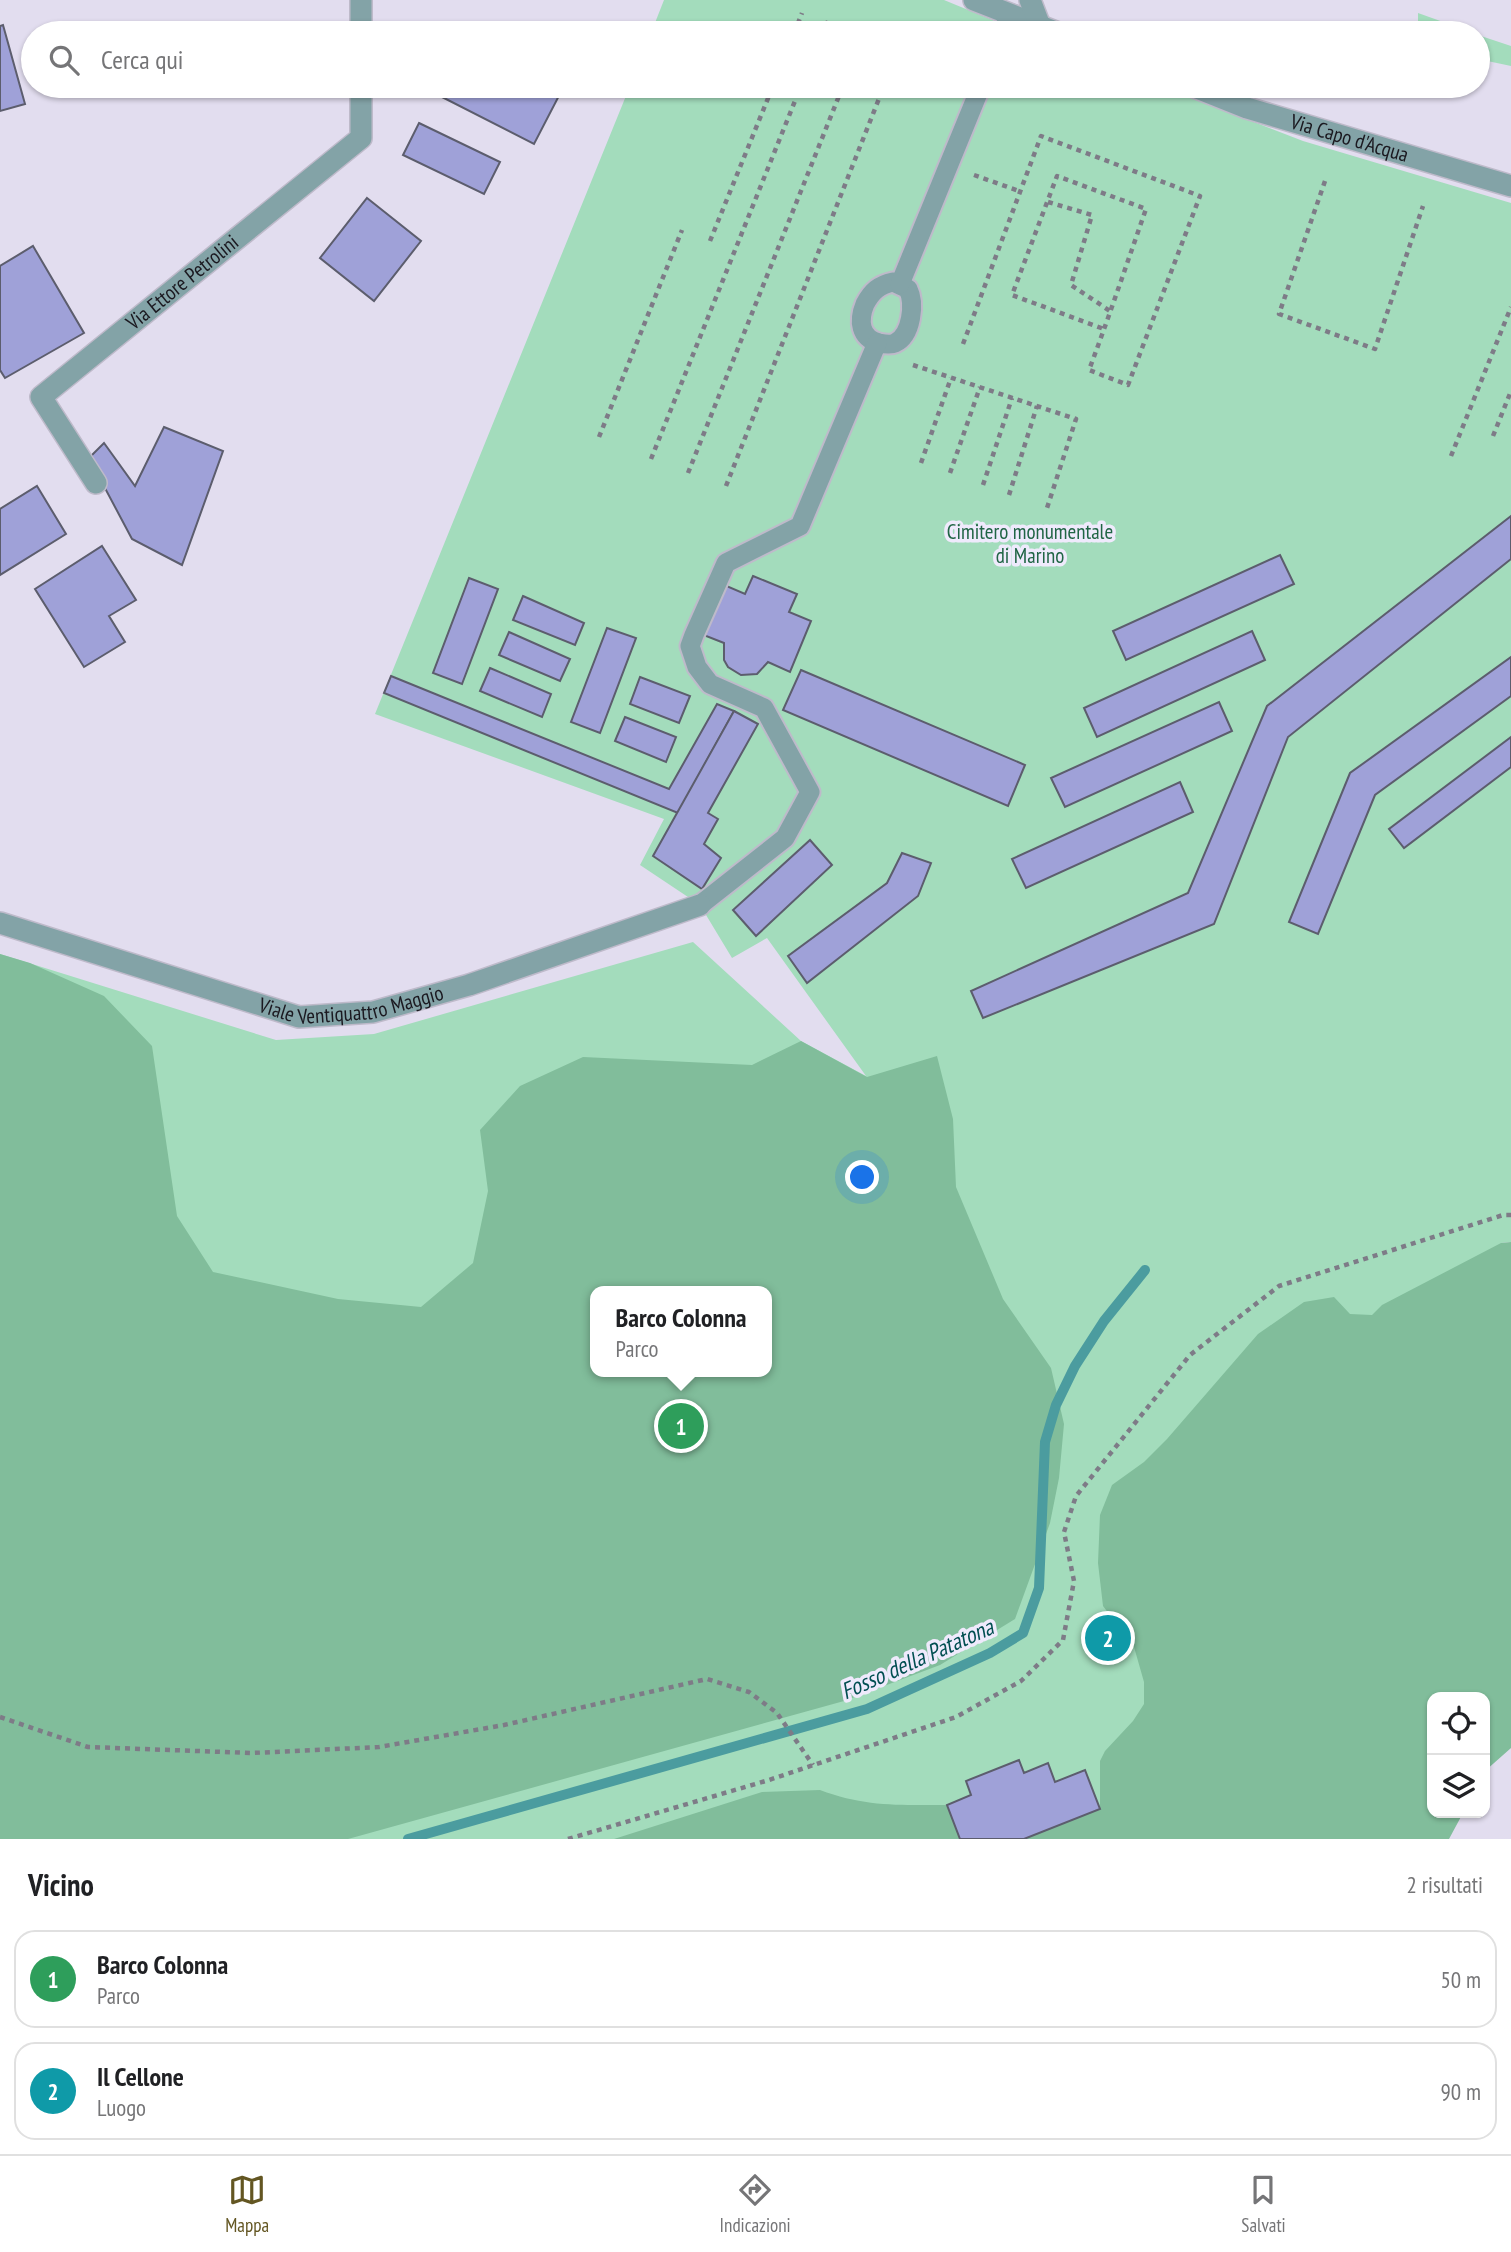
<!DOCTYPE html>
<html lang="it">
<head>
<meta charset="utf-8">
<style>
  body { margin:0; font-family:"PT Sans Narrow",sans-serif; background:#f6f6f6; color:#202124 }
  .controls { position:absolute; right:21px; bottom:21px; display:grid; overflow:hidden; border-radius:14px; box-shadow:0 2px 5px #0004 }
  .controls button { width:63px; height:63px; display:grid; place-items:center; padding:0; border:0; border-bottom:2px solid #e0e0e0; background:#fff; color:#202124; font:35px sans-serif }
  .you { position:absolute; left:863px; top:1178px; width:24px; height:24px; margin:-18px; border:5px solid #fff; border-radius:50%; background:#1a73e8; box-shadow:0 0 0 10px #1a73e833 }
  .badge { display:grid; place-items:center; width:46px; height:46px; border-radius:50%; background:#635622; color:#fff; font-size:23px; font-weight:700 }
  .pin { position:absolute; translate:-50% -50%; border:4px solid #fff; box-shadow:0 2px 7px #0006 }
  .popup { position:absolute; left:590px; top:1286px; width:182px; height:91px; box-sizing:border-box; display:grid; place-content:center; border-radius:14px; background:#fff; filter:drop-shadow(0 2px 5px #0005); font-size:23px; white-space:nowrap; color:#757577 }
  .popup b { font-size:26px; color:#202124 }
  .popup::after { content:''; position:absolute; left:50%; top:100%; margin-left:-14px; border:14px solid transparent; border-top-color:#fff }
  .list { margin:0; padding:0; list-style:none }
  h2 { display:flex; justify-content:space-between; align-items:center; height:91px; margin:0; padding:0 28px; font-size:30px }
  h2 small { font-size:23px; font-weight:400; color:#757577 }
  .list li { display:grid; grid-template-columns:46px 1fr auto; gap:21px; align-items:center; box-sizing:border-box; height:98px; margin:0 14px 14px; padding:0 14px; border:2px solid #e0e0e0; border-radius:21px }
  .list b { display:block; font-size:26px; white-space:nowrap }
  .list p { margin:0; font-size:23px; white-space:nowrap; color:#757577 }
  .list em { font-size:23px; font-style:normal; color:#757577 }
  .icon { flex:none; width:38px; height:38px; fill:none; stroke:currentColor; stroke-width:2; stroke-linecap:round; stroke-linejoin:round }
  .map { position:relative; flex:none; width:1511px; height:1839px; overflow:hidden }
  .search { position:absolute; background:#fff; box-shadow:0 2px 5px #0004; left:21px; right:21px; top:21px; height:77px; display:flex; align-items:center; gap:18px; box-sizing:border-box; padding:0 24px; border-radius:38px; color:#757577; font-size:26px }
  .sheet { height:315px; background:#fff }
  nav { display:flex; justify-content:space-around; align-items:center; box-sizing:border-box; height:98px; border-top:2px solid #e0e0e0; background:#fff; font-size:19px; color:#757577 }
  nav a { display:grid; justify-items:center; gap:4px }
  nav .on { color:#635622 }
  .map>svg:first-child { display:block }
</style>
</head>
<body>
<div class="map">
<svg width="1511" height="1839" viewBox="0 0 1511 1839">
  <rect width="100%" height="100%" fill="#e2ddef"/>
  <!-- green -->
  <g fill="#a3dcbc" fill-rule="evenodd">
    <path d="M664,0H944L1024,33H651Z"/>
    <path d="M1418,13L1474,33H1418Z"/>
    <path d="M1478,35L1511,46V66L1478,59Z"/>
    <path d="M630,86H1160L1303,141L1511,203V1242L1501,1243L1386,1839H0V954L276,1040L374,1034L693,942L801,1041L866,1076L767,938L732,958L700,905L640,865L664,819L375,714ZM595,1291H767V1372H595Z"/>
  </g>
  <!-- forest -->
  <g fill="#81bd9b" fill-rule="evenodd">
    <path d="M0,954L30,963L104,996L152,1046L177,1216L213,1272L338,1299L421,1307L473,1263L488,1191L480,1130L520,1086L583,1057L752,1065L801,1041L867,1077L937,1056L953,1119L956,1187L1003,1299L1051,1368L1064,1424L1059,1478L1050,1523L1015,1619L940,1665L844,1701L348,1839H0ZM595,1291H767V1372H595Z"/>
    <path d="M1511,1242V1748L1485,1771V1697H1432V1813H1463L1449,1839H1024L1100,1809V1761L1105,1751L1133,1721L1144,1704V1682L1134,1647L1103,1606L1098,1563L1100,1515L1112,1485L1144,1462L1167,1439L1258,1334L1304,1302L1334,1297L1350,1314L1372,1315L1382,1305L1501,1243Z"/>
    <path d="M820,1790C865,1807 899,1805 947,1805L960,1839H614L762,1792Z"/>
  </g>
  <g fill="none" stroke-linecap="round" stroke-linejoin="round">
    <!-- stream -->
    <path stroke="#4b9c9f" stroke-width="10" d="M408,1839L867,1709L990,1653L1023,1633L1039,1588L1045,1442L1056,1405L1075,1366L1104,1321L1145,1270"/>
  </g>
  <!-- building -->
  <g fill="#9fa1d8" stroke="#5c5d6d" stroke-width="2">
    <path d="M3,25L25,104L0,111V26Z"/>
    <path d="M445,86H564L534,144L440,96Z"/>
    <path d="M419,123L500,162L484,194L403,155Z"/>
    <path d="M367,198L421,241L374,301L320,258Z"/>
    <path d="M33,246L84,333L5,378L0,370V266Z"/>
    <path d="M164,427L223,451L182,565L132,539L89,458L104,443L135,486Z"/>
    <path d="M37,486L66,534L0,575V509Z"/>
    <path d="M1511,516V559L1288,737L1214,924L983,1018L971,991L1188,893L1267,706Z"/>
    <path d="M102,546L136,600L109,616L125,642L84,667L35,589Z"/>
    <path d="M1280,555L1294,584L1126,660L1113,631Z"/>
    <path d="M753,576L797,594L789,612L811,621L790,672L768,662L757,674L741,675L728,667L724,660V643L701,634L722,584L745,594Z"/>
    <path d="M469,578L498,589L462,684L433,673Z"/>
    <path d="M523,596L584,623L575,645L513,620Z"/>
    <path d="M607,628L636,638L600,733L571,722Z"/>
    <path d="M1252,631L1265,660L1097,737L1084,708Z"/>
    <path d="M509,632L570,659L560,681L499,655Z"/>
    <path d="M1511,657V696L1375,795L1318,934L1289,922L1350,773Z"/>
    <path d="M490,668L551,694L542,717L480,691Z"/>
    <path d="M801,670L1025,765L1008,806L783,710Z"/>
    <path d="M391,676L669,789L717,704L734,711L678,813L384,693Z"/>
    <path d="M640,677L690,696L679,723L630,704Z"/>
    <path d="M1219,702L1232,731L1065,807L1051,778Z"/>
    <path d="M734,711L758,724L708,813L718,819L704,844L721,858L702,889L653,856Z"/>
    <path d="M625,717L676,737L666,762L615,741Z"/>
    <path d="M1511,737V767L1404,848L1389,829Z"/>
    <path d="M1180,782L1193,812L1026,888L1012,859Z"/>
    <path d="M810,840L832,865L756,936L733,910Z"/>
    <path d="M902,853L931,863L918,896L807,983L788,956L887,883Z"/>
    <path d="M1019,1760L1024,1773L1048,1763L1055,1782L1085,1770L1100,1809L1024,1839H960L947,1805L971,1795L966,1781Z"/>
  </g>
  <g fill="none" stroke-linecap="round" stroke-linejoin="round">
    <!-- lane casing -->
    <g stroke="#bebaca" stroke-width="23">
      <g id="lane">
        <path d="M1002,33L1010,14"/>
        <path d="M893,282L908,289C915,303 912,335 895,343C891,345 884,344 879,343C860,338 858,321 865,304C872,291 879,285 893,282Z"/>
        <path d="M900,284L981,86"/>
        <path d="M700,905L785,838L810,792L764,708L710,684L697,667L690,646L694,635L726,563L800,526L877,343"/>
      </g>
    </g>
    <!-- street casing -->
    <g stroke="#bebaca" stroke-width="24">
      <g id="street">
        <path d="M974,0L1058,33"/>
        <path d="M1030,0L1040,26"/>
        <path d="M361,33V0"/>
        <path id="s1" d="M1192,86L1247,108L1511,186"/>
        <path id="s2" d="M96,483L41,397L361,138V86"/>
        <path id="s3" d="M0,923L299,1017L373,1012L469,985L700,905"/>
      </g>
    </g>
    <!-- path -->
    <g stroke="#7e7b87" stroke-width="4.5" stroke-dasharray="5 5" stroke-linecap="butt">
      <path d="M794,33L802,13"/>
      <path d="M823,33L828,21"/>
      <path d="M974,175L1019,191"/>
      <path d="M1325,181L1279,314L1375,349L1423,206"/>
      <path d="M1048,202L1092,215L1071,285L1110,311"/>
      <path d="M710,241L773,86"/>
      <path d="M963,344L1041,136L1200,196L1128,385L1089,370C1109,317 1127,263 1146,209L1057,176L1012,295L1104,329"/>
      <path d="M913,365L1076,419L1047,508"/>
      <path d="M1493,436L1511,391"/>
      <path d="M599,437L682,230"/>
      <path d="M1451,456L1511,307"/>
      <path d="M651,459L801,86"/>
      <path d="M921,463L951,378"/>
      <path d="M688,473L843,86"/>
      <path d="M950,473L980,387"/>
      <path d="M983,485L1012,398"/>
      <path d="M726,486L884,86"/>
      <path d="M1009,495L1037,406"/>
      <path d="M0,1717L88,1747L252,1753L379,1747L504,1725L707,1679L749,1692L777,1713L813,1765"/>
      <path d="M568,1839L769,1780L956,1717L1021,1681L1063,1640L1074,1581L1064,1532L1076,1496L1190,1355L1279,1286L1503,1215H1511"/>
    </g>
    <!-- lane -->
    <use href="#lane" stroke="#83a3a7" stroke-width="19"/>
    <!-- street -->
    <use href="#street" stroke="#83a3a7" stroke-width="21"/>
  </g>
  <g text-anchor="middle" stroke-width="7" stroke-linejoin="round" paint-order="stroke">
    <!-- street labels -->
    <g font-size="21" fill="#1b1920" stroke="#efeafc">
      <text dy="7" stroke="none"><textPath href="#s1" startOffset="166">Via Capo d'Acqua</textPath></text>
      <text dy="7" stroke="none"><textPath href="#s2" startOffset="284">Via Ettore Petrolini</textPath></text>
      <text dy="7" stroke="none"><textPath href="#s3" startOffset="366">Viale Ventiquattro Maggio</textPath></text>
    </g>
    <!-- park labels -->
    <g font-size="21" fill="#206545" stroke="#efeafc">
      <text x="1030" y="539">Cimitero monumentale<tspan x="1030" dy="24">di Marino</tspan></text>
    </g>
    <!-- water labels -->
    <g font-size="23" font-style="italic" fill="#014e51" stroke="#efeafc">
      <text transform="translate(917 1659) rotate(-24)" y="8">Fosso della Patatona</text>
    </g>
  </g>
</svg>
<div class="controls">
<button><svg class="icon" aria-label="locate" viewBox="0 0 24 24"><circle cx="12" cy="12" r="6"/><path d="M12 2v4M12 18v4M2 12h4M18 12h4"/></svg></button>
<button><svg class="icon" aria-label="layers" viewBox="0 0 24 24"><path d="M12 4l9 5-9 5-9-5zM3 14l9 5 9-5"/></svg></button>
</div>
<div class="you"></div>
<div class="pin badge" style="left:681px;top:1426px;background:#2e9e5b">1</div>
<div class="popup"><b>Barco Colonna</b>Parco</div>
<div class="pin badge" style="left:1108px;top:1638px;background:#0f9aa8">2</div>
<div class="search"><svg class="icon" aria-label="search" viewBox="0 0 24 24"><circle cx="10" cy="10" r="6"/><path d="M15 15l6 6"/></svg>Cerca qui</div>
</div>
<section class="sheet">
<h2>Vicino<small>2 risultati</small></h2>
<ul class="list">
<li><span class="badge" style="background:#2e9e5b">1</span><div><b>Barco Colonna</b><p>Parco</p></div><em>50 m</em></li>
<li><span class="badge" style="background:#0f9aa8">2</span><div><b>Il Cellone</b><p>Luogo</p></div><em>90 m</em></li>
</ul>
</section>
<nav>
<a class="on"><svg class="icon" aria-label="map" viewBox="0 0 24 24"><path d="M3 6l6-2 6 2 6-2v14l-6 2-6-2-6 2zM9 4v14M15 6v14"/></svg>Mappa</a>
<a><svg class="icon" aria-label="directions" viewBox="0 0 24 24"><path d="M12 3l9 9-9 9-9-9zM9 14v-3h6M13 9l2 2-2 2"/></svg>Indicazioni</a>
<a><svg class="icon" aria-label="saved" viewBox="0 0 24 24"><path d="M7 4h10v16l-5-4-5 4z"/></svg>Salvati</a>
</nav>
</body>
</html>
